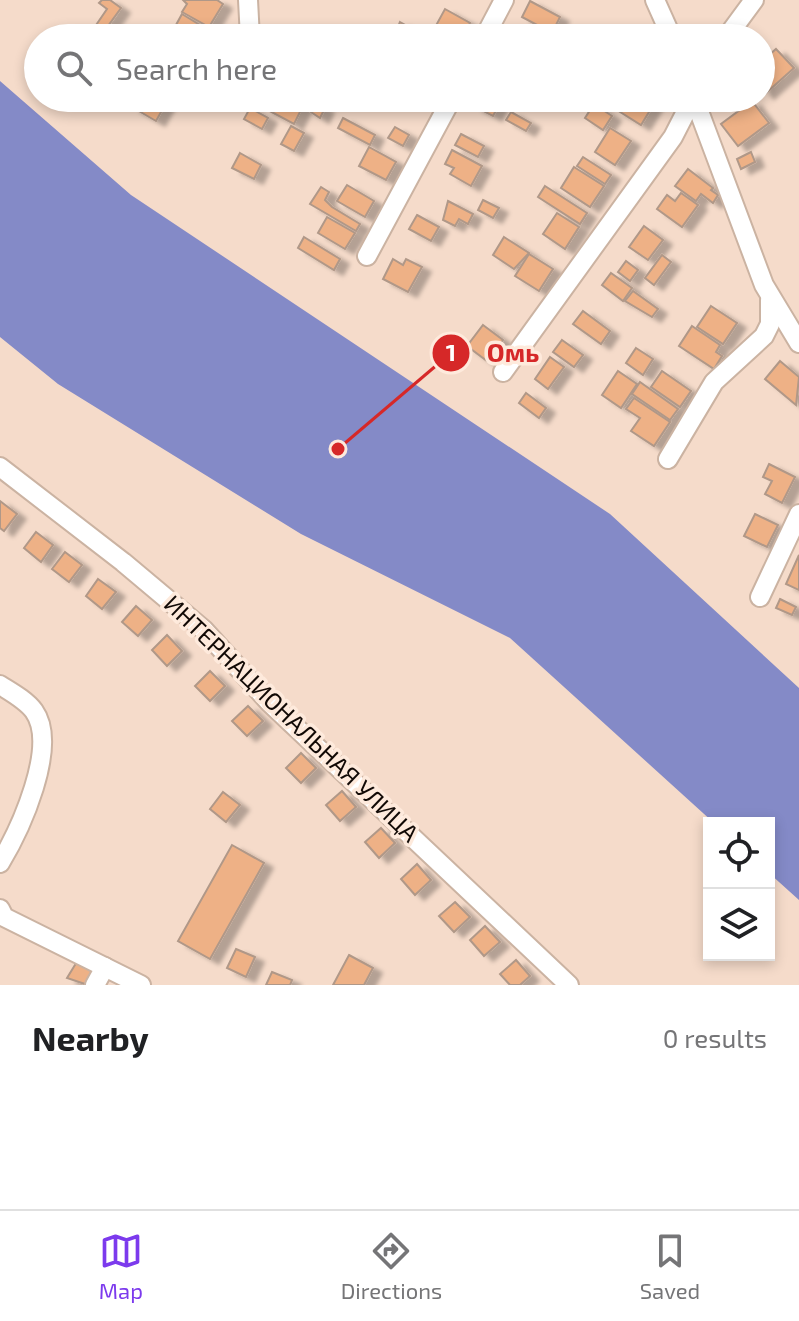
<!DOCTYPE html>
<html lang="en">
<head>
<meta charset="utf-8">
<style>
  body { margin:0; font-family:"Exo 2",sans-serif; background:#f6f6f6; color:#202124 }
  .controls { position:absolute; right:24px; bottom:24px; display:grid; overflow:hidden; border-radius:0px; box-shadow:0 4px 12px #0003 }
  .controls button { width:72px; height:72px; display:grid; place-items:center; padding:0; border:0; border-bottom:2px solid #e0e0e0; background:#fff; color:#202124; font:40px sans-serif }
  .list { margin:0; padding:0; list-style:none }
  h2 { display:flex; justify-content:space-between; align-items:center; height:104px; margin:0; padding:0 32px; font-size:34px }
  h2 small { font-size:26px; font-weight:400; color:#757577 }
  .icon { flex:none; width:44px; height:44px; fill:none; stroke:currentColor; stroke-width:2; stroke-linecap:round; stroke-linejoin:round }
  .map { position:relative; flex:none; width:799px; height:985px; overflow:hidden }
  .search { position:absolute; background:#fff; box-shadow:0 4px 12px #0003; left:24px; right:24px; top:24px; height:88px; display:flex; align-items:center; gap:20px; box-sizing:border-box; padding:0 28px; border-radius:44px; color:#757577; font-size:30px }
  .sheet { height:224px; background:#fff }
  nav { display:flex; justify-content:space-around; align-items:center; box-sizing:border-box; height:112px; border-top:2px solid #e0e0e0; background:#fff; font-size:22px; color:#757577 }
  nav a { display:grid; justify-items:center; gap:4px }
  nav .on { color:#7c3aed }
  .map>svg:first-child { display:block }
</style>
</head>
<body>
<div class="map">
<svg width="799" height="985" viewBox="0 0 799 985">
  <defs>
    <filter id="shadow"><feDropShadow dx="9" dy="5" stdDeviation="2" flood-color="#0004"/></filter>
  </defs>
  <rect width="100%" height="100%" fill="#f5dbca"/>
  <!-- water -->
  <path fill="#848ac7" d="M0,81L131,195L610,514L799,688V900L769,873V823H714L510,638L301,534L58,384L0,337Z"/>
  <!-- building -->
  <g fill="#eeb186" stroke="#b09888" stroke-width="2" filter="url(#shadow)">
    <path d="M102,0H110L121,8L100,37L92,31L107,9L99,3Z"/>
    <path d="M183,0H217L223,4L209,27L182,12L187,4Z"/>
    <path d="M530,1L560,17L552,33L522,17Z"/>
    <path d="M445,9L470,23L462,38H447L433,31Z"/>
    <path d="M182,14L221,38H197L176,25Z"/>
    <path d="M400,22L416,31L412,38L395,34Z"/>
    <path d="M776,49L794,68L765,94L761,89V62Z"/>
    <path d="M137,98H169L156,121L132,107Z"/>
    <path d="M269,98H288L303,106L294,124L264,108Z"/>
    <path d="M290,98H307L325,108L320,118Z"/>
    <path d="M478,98H491L500,103L493,116L474,106Z"/>
    <path d="M625,98H656L657,99L641,125L617,110Z"/>
    <path d="M752,101L769,123L738,146L721,124Z"/>
    <path d="M594,104L612,116L603,130L585,118Z"/>
    <path d="M250,108L268,118L262,129L244,119Z"/>
    <path d="M511,112L531,123L526,131L506,120Z"/>
    <path d="M343,118L375,135L370,145L338,128Z"/>
    <path d="M291,126L304,133L294,151L281,144Z"/>
    <path d="M395,127L409,135L403,146L388,138Z"/>
    <path d="M610,128L631,141L615,165L595,152Z"/>
    <path d="M461,134L484,146L478,157L455,145Z"/>
    <path d="M369,147L396,162L386,180L359,166Z"/>
    <path d="M452,150L482,166L471,186L450,174L454,168L445,164Z"/>
    <path d="M751,152L755,162L741,169L737,159Z"/>
    <path d="M240,153L261,165L254,179L232,168Z"/>
    <path d="M583,157L611,175L605,184L577,166Z"/>
    <path d="M574,167L604,186L590,207L561,188Z"/>
    <path d="M688,169L713,188L711,190L718,195L713,203L701,194L696,201L675,186Z"/>
    <path d="M347,185L374,201L365,217L337,201Z"/>
    <path d="M545,186L587,213L580,224L538,197Z"/>
    <path d="M321,187L329,192L325,200L332,207L360,224L356,231L310,204Z"/>
    <path d="M681,193L698,205L682,227L657,209L667,195L675,201Z"/>
    <path d="M483,200L499,208L493,218L478,210Z"/>
    <path d="M448,201L473,214L468,224L459,219L455,226L443,220Z"/>
    <path d="M557,213L579,227L565,249L543,234Z"/>
    <path d="M417,215L439,227L431,241L409,229Z"/>
    <path d="M327,217L355,233L345,249L318,233Z"/>
    <path d="M644,226L663,240L648,260L629,247Z"/>
    <path d="M304,237L340,259L334,270L298,248Z"/>
    <path d="M504,237L529,253L514,269L493,255Z"/>
    <path d="M529,254L553,269L539,291L515,276Z"/>
    <path d="M662,255L671,262L654,285L645,278Z"/>
    <path d="M393,259L403,265L406,259L422,267L408,292L383,279Z"/>
    <path d="M626,261L638,270L630,281L618,272Z"/>
    <path d="M611,273L632,288L623,301L602,285Z"/>
    <path d="M633,291L658,309L652,317L625,301Z"/>
    <path d="M711,306L737,323L723,344L697,327Z"/>
    <path d="M583,311L610,331L601,344L573,324Z"/>
    <path d="M483,325L503,340L487,361L467,346Z"/>
    <path d="M692,326L720,345L716,352L722,356L714,369L679,346Z"/>
    <path d="M562,340L583,355L574,367L553,352Z"/>
    <path d="M636,348L653,359L643,375L626,363Z"/>
    <path d="M550,357L564,367L548,389L535,379Z"/>
    <path d="M780,361L799,377L796,405L765,379Z"/>
    <path d="M618,371L637,384L621,408L602,395Z"/>
    <path d="M662,371L691,391L680,407L651,387Z"/>
    <path d="M640,382L678,409L670,420L632,394Z"/>
    <path d="M526,393L546,408L539,418L519,403Z"/>
    <path d="M634,398L670,422L654,446L631,431L640,418L626,409Z"/>
    <path d="M769,464L795,477L782,503L765,494L772,481L763,477Z"/>
    <path d="M0,501L17,514L4,531L0,528Z"/>
    <path d="M755,514L778,525L767,547L744,536Z"/>
    <path d="M36,532L53,545L41,562L24,548Z"/>
    <path d="M65,552L82,565L69,582L52,569Z"/>
    <path d="M799,555V590L786,584Z"/>
    <path d="M98,579L116,592L102,609L86,596Z"/>
    <path d="M780,599L796,607L792,615L776,608Z"/>
    <path d="M136,606L152,620L138,636L122,622Z"/>
    <path d="M167,635L182,651L167,666L152,650Z"/>
    <path d="M210,671L225,686L210,701L195,686Z"/>
    <path d="M248,706L263,721L247,736L232,721Z"/>
    <path d="M301,753L316,768L301,783L286,768Z"/>
    <path d="M342,791L356,807L340,821L326,805Z"/>
    <path d="M223,792L240,805L226,822L210,809Z"/>
    <path d="M381,828L395,843L379,858L365,842Z"/>
    <path d="M232,845L264,863L210,959L178,941Z"/>
    <path d="M417,864L431,880L415,895L401,879Z"/>
    <path d="M455,902L470,917L454,932L439,916Z"/>
    <path d="M485,926L500,942L484,956L470,940Z"/>
    <path d="M236,949L255,957L246,977L227,968Z"/>
    <path d="M349,955L373,968L364,985H333Z"/>
    <path d="M78,960L96,970L88,985L67,978Z"/>
    <path d="M516,960L530,976L520,985H510L500,974Z"/>
    <path d="M272,972L292,980L290,985H266Z"/>
  </g>
  <g fill="none" stroke-linecap="round" stroke-linejoin="round">
    <!-- minor casing -->
    <g stroke="#cbb3a2" stroke-width="22">
      <g id="minor">
        <path d="M248,0L250,38"/>
        <path d="M655,0L672,38"/>
        <path d="M484,38L504,0"/>
        <path d="M726,38L754,0"/>
        <path d="M694,98L764,285L799,343"/>
        <path d="M367,256L452,98"/>
        <path d="M503,372L673,137L693,98"/>
        <path d="M668,459L714,382L764,336L770,324V300"/>
        <path d="M0,467L123,562L204,630L270,703L569,985"/>
        <path d="M760,597L799,514"/>
        <path d="M0,685C11,692 26,700 34,711C59,746 20,830 0,863"/>
        <path d="M0,909L4,917L141,985"/>
        <path d="M95,985L105,967"/>
      </g>
    </g>
    <!-- minor -->
    <use href="#minor" stroke="#fff" stroke-width="18"/>
  </g>
  <g text-anchor="middle" stroke-width="7" stroke-linejoin="round" paint-order="stroke">
    <!-- street labels -->
    <g font-size="24" fill="#110905" stroke="#feeadc">
      <text transform="translate(291 719) rotate(44)" y="8">ИНТЕРНАЦИОНАЛЬНАЯ УЛИЦА</text>
    </g>
  </g>
  <!-- callouts -->
  <path fill="none" stroke="#d62828" stroke-width="3" d="M338 449L451 353"/>
  <g fill="#d62828" stroke="#feeadc" stroke-width="3">
    <circle cx="338" cy="449" r="8"/>
    <circle cx="451" cy="353" r="20"/>
  </g>
  <g font-size="24" text-anchor="middle" font-weight="bold" fill="#fff">
    <text x="451" y="361">1</text>
  </g>
  <g font-size="26" text-anchor="middle" font-weight="bold" fill="#d62828" stroke="#feeadc" stroke-width="7" stroke-linejoin="round" paint-order="stroke">
    <text x="513" y="362">Омь</text>
  </g>
</svg>
<div class="controls">
<button><svg class="icon" aria-label="locate" viewBox="0 0 24 24"><circle cx="12" cy="12" r="6"/><path d="M12 2v4M12 18v4M2 12h4M18 12h4"/></svg></button>
<button><svg class="icon" aria-label="layers" viewBox="0 0 24 24"><path d="M12 4l9 5-9 5-9-5zM3 14l9 5 9-5"/></svg></button>
</div>
<div class="search"><svg class="icon" aria-label="search" viewBox="0 0 24 24"><circle cx="10" cy="10" r="6"/><path d="M15 15l6 6"/></svg>Search here</div>
</div>
<section class="sheet">
<h2>Nearby<small>0 results</small></h2>
<ul class="list">
</ul>
</section>
<nav>
<a class="on"><svg class="icon" aria-label="map" viewBox="0 0 24 24"><path d="M3 6l6-2 6 2 6-2v14l-6 2-6-2-6 2zM9 4v14M15 6v14"/></svg>Map</a>
<a><svg class="icon" aria-label="directions" viewBox="0 0 24 24"><path d="M12 3l9 9-9 9-9-9zM9 14v-3h6M13 9l2 2-2 2"/></svg>Directions</a>
<a><svg class="icon" aria-label="saved" viewBox="0 0 24 24"><path d="M7 4h10v16l-5-4-5 4z"/></svg>Saved</a>
</nav>
</body>
</html>
